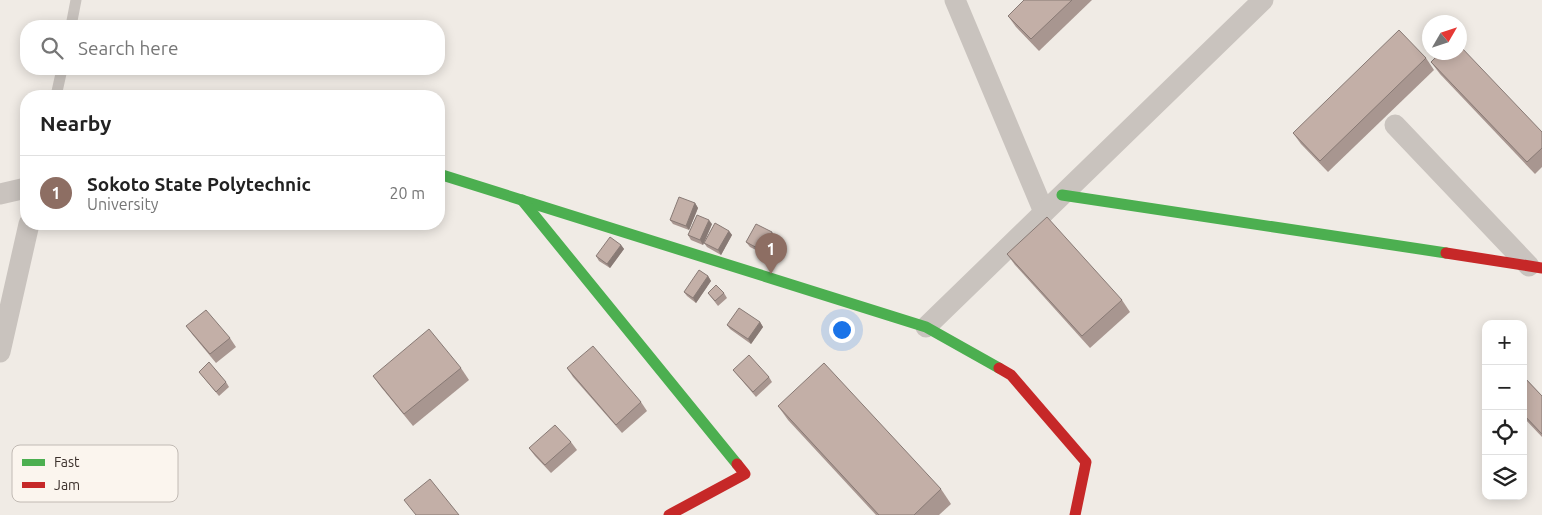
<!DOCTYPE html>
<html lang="en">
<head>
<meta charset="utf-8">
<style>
  body { margin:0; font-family:Ubuntu,sans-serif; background:#f6f6f6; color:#222 }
  .controls { position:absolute; right:15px; bottom:15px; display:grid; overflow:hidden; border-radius:10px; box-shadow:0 2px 12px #0003 }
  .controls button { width:45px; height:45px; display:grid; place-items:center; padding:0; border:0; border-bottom:1px solid #e0e0e0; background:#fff; color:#222; font:25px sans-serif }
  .compass { position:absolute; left:1422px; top:15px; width:45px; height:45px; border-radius:50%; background:#fff; box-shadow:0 2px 12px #0003; rotate:51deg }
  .you { position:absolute; left:841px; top:329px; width:18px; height:18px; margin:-12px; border:4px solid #fff; border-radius:50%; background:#1a73e8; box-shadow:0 0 0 8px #1a73e833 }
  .badge { display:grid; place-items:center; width:32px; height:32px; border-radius:50%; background:#7a716c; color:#fff; font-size:16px; font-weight:700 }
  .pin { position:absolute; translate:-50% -41px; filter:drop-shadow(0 1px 2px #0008) }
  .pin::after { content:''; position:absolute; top:26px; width:18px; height:15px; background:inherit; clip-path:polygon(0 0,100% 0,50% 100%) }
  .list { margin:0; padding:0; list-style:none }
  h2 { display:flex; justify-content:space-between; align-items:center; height:65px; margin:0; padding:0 20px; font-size:21px }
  h2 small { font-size:16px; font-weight:400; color:#767676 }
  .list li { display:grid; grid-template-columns:32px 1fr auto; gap:15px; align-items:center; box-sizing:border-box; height:75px; padding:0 20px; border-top:1px solid #e0e0e0 }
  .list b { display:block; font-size:19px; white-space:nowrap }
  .list p { margin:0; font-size:16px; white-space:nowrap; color:#767676 }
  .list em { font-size:16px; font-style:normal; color:#767676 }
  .icon { flex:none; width:28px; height:28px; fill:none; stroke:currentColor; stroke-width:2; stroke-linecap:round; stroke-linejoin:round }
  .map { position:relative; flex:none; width:1542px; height:515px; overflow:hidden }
  .search { position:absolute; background:#fff; box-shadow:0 2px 12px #0003; left:20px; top:20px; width:425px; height:55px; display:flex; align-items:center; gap:12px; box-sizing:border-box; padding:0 18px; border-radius:20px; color:#767676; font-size:19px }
  .panel { position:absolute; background:#fff; box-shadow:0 2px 12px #0003; left:20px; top:90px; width:425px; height:140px; border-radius:20px }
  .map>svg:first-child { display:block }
</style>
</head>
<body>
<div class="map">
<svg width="1542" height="515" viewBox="0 0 1542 515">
  <rect width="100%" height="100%" fill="#f0ebe5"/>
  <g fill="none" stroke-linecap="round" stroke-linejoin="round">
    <!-- lane -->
    <g stroke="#c9c3be" stroke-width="11">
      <path d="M71,26L76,0"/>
      <path d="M56,96L62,69"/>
    </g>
    <!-- street -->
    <g stroke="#c9c3be" stroke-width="21">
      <path d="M955,0L1044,212"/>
      <path d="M1395,125L1529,266"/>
      <path d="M0,194L26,188"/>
      <path d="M926,327L1263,0"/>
      <path d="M0,352L29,224"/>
    </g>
    <!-- fast -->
    <g stroke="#4caf50" stroke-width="11">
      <path d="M439,174L926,327L999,368"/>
      <path d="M1062,195L1446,253"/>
      <path d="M522,200L737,464"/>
    </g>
    <!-- jam -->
    <g stroke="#c62828" stroke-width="11">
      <path d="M1446,253L1542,268"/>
      <path d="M999,368L1011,375L1086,462L1075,515"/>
      <path d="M669,515L745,474L737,464"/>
    </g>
  </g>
  <!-- wall -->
  <g fill="#a89690">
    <path d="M1024,0H1092L1039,51L1016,27L1008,16Z"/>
    <path d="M1426,58L1434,70L1328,172L1301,144L1293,133Z"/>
    <path d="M1431,62L1542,132V167L1535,174L1440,74Z"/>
    <path d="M695,203L698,208L689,230L673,224L670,220Z"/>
    <path d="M712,224L703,245L691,240L688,235Z"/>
    <path d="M729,231L732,235L721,255L707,247L704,243Z"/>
    <path d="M775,237L766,255L750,247L746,242Z"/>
    <path d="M621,245L624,249L610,268L599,261L596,256Z"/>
    <path d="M1007,254L1122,300L1130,312L1090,348L1015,265Z"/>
    <path d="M708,276L711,281L696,303L687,296L684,292Z"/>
    <path d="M708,293H724L727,298L718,306Z"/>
    <path d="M760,322L763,327L751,344L730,329L727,325Z"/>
    <path d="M186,326L230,338L236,347L216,363L192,334Z"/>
    <path d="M461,368L469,380L413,426L381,387L373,376Z"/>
    <path d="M567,368L641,402L647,411L622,433L573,377Z"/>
    <path d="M733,370L769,377L772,382L756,397Z"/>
    <path d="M199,372L226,382L229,387L219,396Z"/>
    <path d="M1523,376L1542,396V437L1523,417Z"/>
    <path d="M778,406L941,489L951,504L939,515H876L788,420Z"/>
    <path d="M571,442L577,450L551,473L535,456L529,448Z"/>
  </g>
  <!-- shaded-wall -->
  <g fill="#887a75">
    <path d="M695,203L698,208L689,230L686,226Z"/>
    <path d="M709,220L712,224L703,245L700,240Z"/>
    <path d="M729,231L732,235L721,255L718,250Z"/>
    <path d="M772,232L775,237L766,255L763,251Z"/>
    <path d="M621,245L624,249L610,268L607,264Z"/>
    <path d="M708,276L711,281L696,303L693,298Z"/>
    <path d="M760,322L763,327L751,344L748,339Z"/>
  </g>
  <!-- building -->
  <g fill="#c3afa7" stroke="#887a75">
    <path d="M1024,0H1072L1031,39L1008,16Z"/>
    <path d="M1399,30L1426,58L1320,161L1293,133Z"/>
    <path d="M1460,46L1542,132V148L1527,162L1431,62L1441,52H1460Z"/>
    <path d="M679,197L695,203L686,226L670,220Z"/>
    <path d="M697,215L709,220L700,240L688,235Z"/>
    <path d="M1047,217L1122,300L1082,336L1007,254Z"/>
    <path d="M715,223L729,231L718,250L704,243Z"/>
    <path d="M756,224L772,232L763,251L746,242Z"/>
    <path d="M610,237L621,245L607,264L596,256Z"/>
    <path d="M699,270L708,276L693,298L684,292Z"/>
    <path d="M716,285L724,293L715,301L708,293Z"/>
    <path d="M739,308L760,322L748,339L727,325Z"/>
    <path d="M206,310L230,338L210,354L186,326Z"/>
    <path d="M429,329L461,368L404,414L373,376Z"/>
    <path d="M593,346L641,402L616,425L567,368Z"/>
    <path d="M749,355L769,377L753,392L733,370Z"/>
    <path d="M209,362L226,382L216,392L199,372Z"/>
    <path d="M824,363L941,489L914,515H879L778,406Z"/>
    <path d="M1523,376L1542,396V434L1523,414Z"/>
    <path d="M555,425L571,442L545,465L529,448Z"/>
    <path d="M430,479L459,515H416L404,500Z"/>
  </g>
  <!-- legend -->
  <rect x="12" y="445" width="166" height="57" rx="8" fill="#fbf5ee" stroke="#c1bab4" stroke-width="1"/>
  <rect x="22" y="459" width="23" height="7" fill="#4caf50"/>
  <rect x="22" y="482" width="23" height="6" fill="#c62828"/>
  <g font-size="14" fill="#3b302b">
    <text x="54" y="467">Fast</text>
    <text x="54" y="490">Jam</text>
  </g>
</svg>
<div class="controls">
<button>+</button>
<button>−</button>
<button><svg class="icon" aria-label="locate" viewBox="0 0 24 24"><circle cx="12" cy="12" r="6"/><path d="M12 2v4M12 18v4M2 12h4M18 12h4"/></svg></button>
<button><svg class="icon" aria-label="layers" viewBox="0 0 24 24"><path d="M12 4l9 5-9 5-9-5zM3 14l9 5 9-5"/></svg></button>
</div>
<svg class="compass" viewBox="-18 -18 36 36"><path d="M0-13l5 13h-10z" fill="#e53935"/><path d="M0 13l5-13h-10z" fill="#767676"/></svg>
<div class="you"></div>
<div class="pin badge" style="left:771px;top:274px;background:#8d6e63">1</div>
<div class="search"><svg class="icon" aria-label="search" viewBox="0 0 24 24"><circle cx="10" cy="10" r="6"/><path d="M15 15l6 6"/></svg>Search here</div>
<section class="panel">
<h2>Nearby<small></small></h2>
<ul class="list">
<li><span class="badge" style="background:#8d6e63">1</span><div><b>Sokoto State Polytechnic</b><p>University</p></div><em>20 m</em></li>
</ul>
</section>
</div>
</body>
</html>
